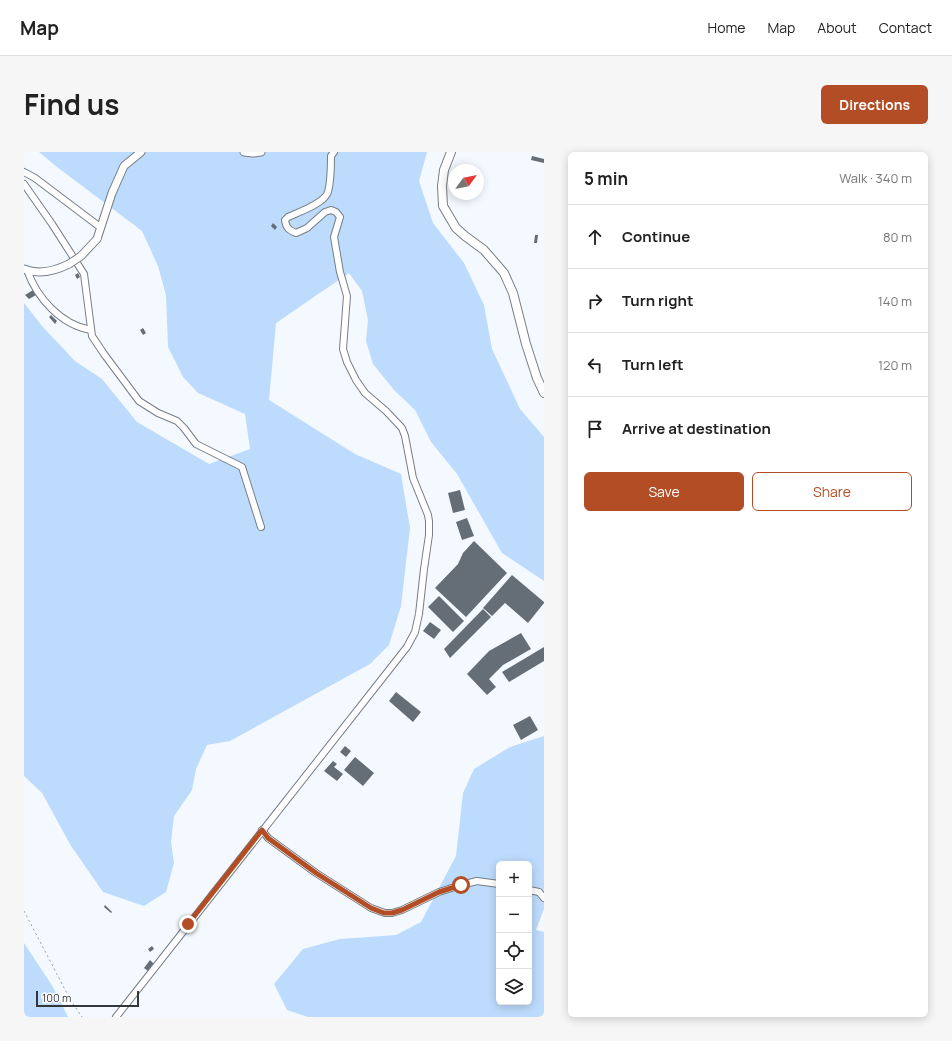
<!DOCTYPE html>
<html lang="en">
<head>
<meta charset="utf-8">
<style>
  body { margin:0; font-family:Manrope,sans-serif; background:#f6f6f6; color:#222 }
  .controls { position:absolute; right:12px; bottom:12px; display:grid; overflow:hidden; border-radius:6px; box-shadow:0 2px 10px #0003 }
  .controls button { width:36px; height:36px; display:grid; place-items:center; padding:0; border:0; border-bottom:1px solid #e0e0e0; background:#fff; color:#222; font:20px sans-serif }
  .compass { position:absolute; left:424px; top:12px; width:36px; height:36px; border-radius:50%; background:#fff; box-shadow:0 2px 10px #0003; rotate:57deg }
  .scale { position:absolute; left:12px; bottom:10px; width:103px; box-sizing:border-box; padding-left:4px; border:2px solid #33373a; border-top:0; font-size:11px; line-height:14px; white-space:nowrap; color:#33373a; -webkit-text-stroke:3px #fff; paint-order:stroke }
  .stop { position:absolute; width:12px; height:12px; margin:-9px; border:3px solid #b34d25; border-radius:50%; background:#fff }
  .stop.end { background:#b34d25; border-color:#fff; box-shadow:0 1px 4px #0008 }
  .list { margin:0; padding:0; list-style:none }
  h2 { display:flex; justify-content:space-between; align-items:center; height:52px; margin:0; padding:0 16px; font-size:17px }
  h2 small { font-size:13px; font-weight:400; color:#767676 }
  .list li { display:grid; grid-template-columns:26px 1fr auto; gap:12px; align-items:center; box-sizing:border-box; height:64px; padding:0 16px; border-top:1px solid #e0e0e0 }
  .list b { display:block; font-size:15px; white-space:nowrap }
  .list em { font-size:13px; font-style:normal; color:#767676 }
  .actions { display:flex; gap:8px; padding:12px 16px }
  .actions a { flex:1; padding:9px 0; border:1px solid #b34d25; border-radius:6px; text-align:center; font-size:14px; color:#b34d25 }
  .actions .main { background:#b34d25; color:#fff }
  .icon { flex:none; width:22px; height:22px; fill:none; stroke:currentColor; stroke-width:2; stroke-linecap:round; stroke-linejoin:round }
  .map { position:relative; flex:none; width:520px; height:865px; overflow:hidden; border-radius:6px }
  header { display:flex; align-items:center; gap:24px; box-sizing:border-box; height:56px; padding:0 20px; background:#fff; border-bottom:1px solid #e0e0e0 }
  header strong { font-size:19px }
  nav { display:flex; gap:22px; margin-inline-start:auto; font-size:14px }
  .intro { display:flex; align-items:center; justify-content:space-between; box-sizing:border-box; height:96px; padding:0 24px }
  h1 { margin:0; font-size:28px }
  .button { padding:10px 18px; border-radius:6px; background:#b34d25; color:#fff; font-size:14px; font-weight:700 }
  main { display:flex; gap:24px; padding:0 24px }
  aside { flex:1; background:#fff; border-radius:6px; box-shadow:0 2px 10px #0003 }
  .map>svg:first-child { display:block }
</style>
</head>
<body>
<header>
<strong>Map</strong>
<nav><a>Home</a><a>Map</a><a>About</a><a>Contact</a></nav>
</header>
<div class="intro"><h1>Find us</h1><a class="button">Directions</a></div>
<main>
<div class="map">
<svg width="520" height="865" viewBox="0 0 520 865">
  <rect width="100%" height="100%" fill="#f4f9ff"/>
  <!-- green -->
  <g fill="#bddbfc" fill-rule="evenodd">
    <path d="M15,0H403L395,29L409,71L440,111L460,153L468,197L496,257L520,285V429L478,401L433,322L407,290L391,258L370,238L349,212L342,189L344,168L338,139L325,121L252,171L245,248L331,302L377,322L386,376L377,454L365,493L346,512L206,589L183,593L172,617L168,638L150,664L147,690L150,711L142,740L120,754L79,740L47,694L18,641L0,624V151L18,174L51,209L78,227L113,270L185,312L226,297L221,262L174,241L159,225L144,195L142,143L134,114L118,79L33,15Z"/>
    <path d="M520,584V757L512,778L520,780V865H284L263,858L250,832L279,797L316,787L372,783L397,770L432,704L439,641L450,617L486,595ZM475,712H505V850H475Z"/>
    <path d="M0,791L29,835L44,865H0Z"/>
  </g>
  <!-- building -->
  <g fill="#656d76">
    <path d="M508,4L520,7V11L507,8Z"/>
    <path d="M249,71L253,75L251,78L247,74Z"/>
    <path d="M511,83H514L513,91H510Z"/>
    <path d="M54,121L56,125L53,127L51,123Z"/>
    <path d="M9,138L12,143L5,147L1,143Z"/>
    <path d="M27,163L33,169L31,172L25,165Z"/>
    <path d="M119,176L122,181L119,183L116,178Z"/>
    <path d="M436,338L441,358L429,361L424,341Z"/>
    <path d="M443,366L450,384L438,388L432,370Z"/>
    <path d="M450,389L483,421L442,465L411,436L434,412L439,401Z"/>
    <path d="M488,423L520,450V451L504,471L481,451L468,464L459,456Z"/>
    <path d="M415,444L440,469L429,480L404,455Z"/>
    <path d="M459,457L467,465L426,506L420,497Z"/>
    <path d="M406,470L417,478L410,487L399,479Z"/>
    <path d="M497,481L507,497L479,513L465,527L472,535L463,543L443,522L465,499Z"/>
    <path d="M520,495V509L485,530L478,520Z"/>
    <path d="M372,540L397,560L389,570L365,549Z"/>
    <path d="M506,564L514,578L497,588L489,573Z"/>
    <path d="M321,594L327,599L322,605L316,600Z"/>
    <path d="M331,605L350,621L339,634L320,618Z"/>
    <path d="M309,609L313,612L310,615L319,622L313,629L300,619Z"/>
    <path d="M81,753L88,760L87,761L80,755Z"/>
    <path d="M128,794L130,797L126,800L124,797Z"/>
    <path d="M126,808L130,812L124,819L120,816Z"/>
  </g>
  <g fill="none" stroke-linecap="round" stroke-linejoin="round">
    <!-- minor casing -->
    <g stroke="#767e86" stroke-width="8">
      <g id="minor">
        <path d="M0,20L11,26L76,75"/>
        <path d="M0,32L28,72L60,122L68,184L80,202L115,249L134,261L153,269L160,276L172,292L218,315L237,375"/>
        <path d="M3,118C13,146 37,173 67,178"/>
        <path d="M238,678L244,686L292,721L347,756L361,761H368L378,758L415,740L437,733L453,729L475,732"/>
        <path d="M505,738L515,740L520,746"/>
        <path d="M92,865L383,495L391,480L395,462L400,417L405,383V369L404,363L389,326L381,284L378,276L362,259L341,241L332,228L323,210L319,197L323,144L316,120L310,85L316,65L312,60L307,58L301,60L283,76L272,81C265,78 262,76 261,68L264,65C275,60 301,51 304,40C307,29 307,15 307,4L310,0"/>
      </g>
    </g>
    <!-- tertiary casing -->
    <g stroke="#767e86" stroke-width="9">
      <g id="tertiary">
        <path d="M220,0L229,1L237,0"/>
        <path d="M73,87L88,41L100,14L117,0"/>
        <path d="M0,117C15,123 31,119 45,112"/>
      </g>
    </g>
    <!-- secondary casing -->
    <g stroke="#767e86" stroke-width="10">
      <path id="secondary" d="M427,0L420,18L418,34L419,54L432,76L441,84L460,98L480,121L489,141L502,192L513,226L520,241"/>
    </g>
    <!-- path -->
    <path stroke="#989ca1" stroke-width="1" stroke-dasharray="2 3" stroke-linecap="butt" d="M0,759L47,849L58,865"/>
    <!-- minor -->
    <use href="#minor" stroke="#fff" stroke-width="6"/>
    <!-- tertiary -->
    <use href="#tertiary" stroke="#fff" stroke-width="7"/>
    <!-- secondary -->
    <use href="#secondary" stroke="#fff" stroke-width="8"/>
    <!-- tertiary-bridge casing -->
    <g stroke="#767e86" stroke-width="9" stroke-linecap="butt">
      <path id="tertiary-bridge" d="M45,112L57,104L73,87"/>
    </g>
    <!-- tertiary-bridge -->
    <use href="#tertiary-bridge" stroke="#fff" stroke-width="7"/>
  </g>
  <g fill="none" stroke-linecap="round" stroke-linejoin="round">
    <!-- route -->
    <path stroke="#b34d25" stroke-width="5" d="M164,772L238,678L244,686L292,721L347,756L360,761H368L378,758L415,740L437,733"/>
  </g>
</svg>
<div class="controls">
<button>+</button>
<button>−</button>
<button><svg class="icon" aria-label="locate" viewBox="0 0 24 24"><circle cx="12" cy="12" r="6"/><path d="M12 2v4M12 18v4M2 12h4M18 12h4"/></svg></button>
<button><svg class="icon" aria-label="layers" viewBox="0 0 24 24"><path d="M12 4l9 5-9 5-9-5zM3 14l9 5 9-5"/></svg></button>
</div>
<svg class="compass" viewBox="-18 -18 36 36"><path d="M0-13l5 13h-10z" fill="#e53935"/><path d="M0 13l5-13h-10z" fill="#767676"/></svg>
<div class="scale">100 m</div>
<div class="stop" style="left:437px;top:733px"></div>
<div class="stop end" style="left:164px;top:772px"></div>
</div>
<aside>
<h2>5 min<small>Walk · 340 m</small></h2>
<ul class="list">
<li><svg class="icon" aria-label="ahead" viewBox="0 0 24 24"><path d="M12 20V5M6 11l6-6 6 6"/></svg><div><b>Continue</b></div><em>80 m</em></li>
<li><svg class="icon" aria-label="right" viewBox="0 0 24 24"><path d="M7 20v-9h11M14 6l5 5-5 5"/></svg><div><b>Turn right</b></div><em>140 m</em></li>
<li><svg class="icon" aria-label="left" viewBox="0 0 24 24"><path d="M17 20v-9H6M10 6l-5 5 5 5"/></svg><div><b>Turn left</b></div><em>120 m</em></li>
<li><svg class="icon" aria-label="arrive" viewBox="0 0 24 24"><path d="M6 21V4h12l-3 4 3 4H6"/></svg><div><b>Arrive at destination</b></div></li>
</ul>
<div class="actions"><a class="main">Save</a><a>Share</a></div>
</aside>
</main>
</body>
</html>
